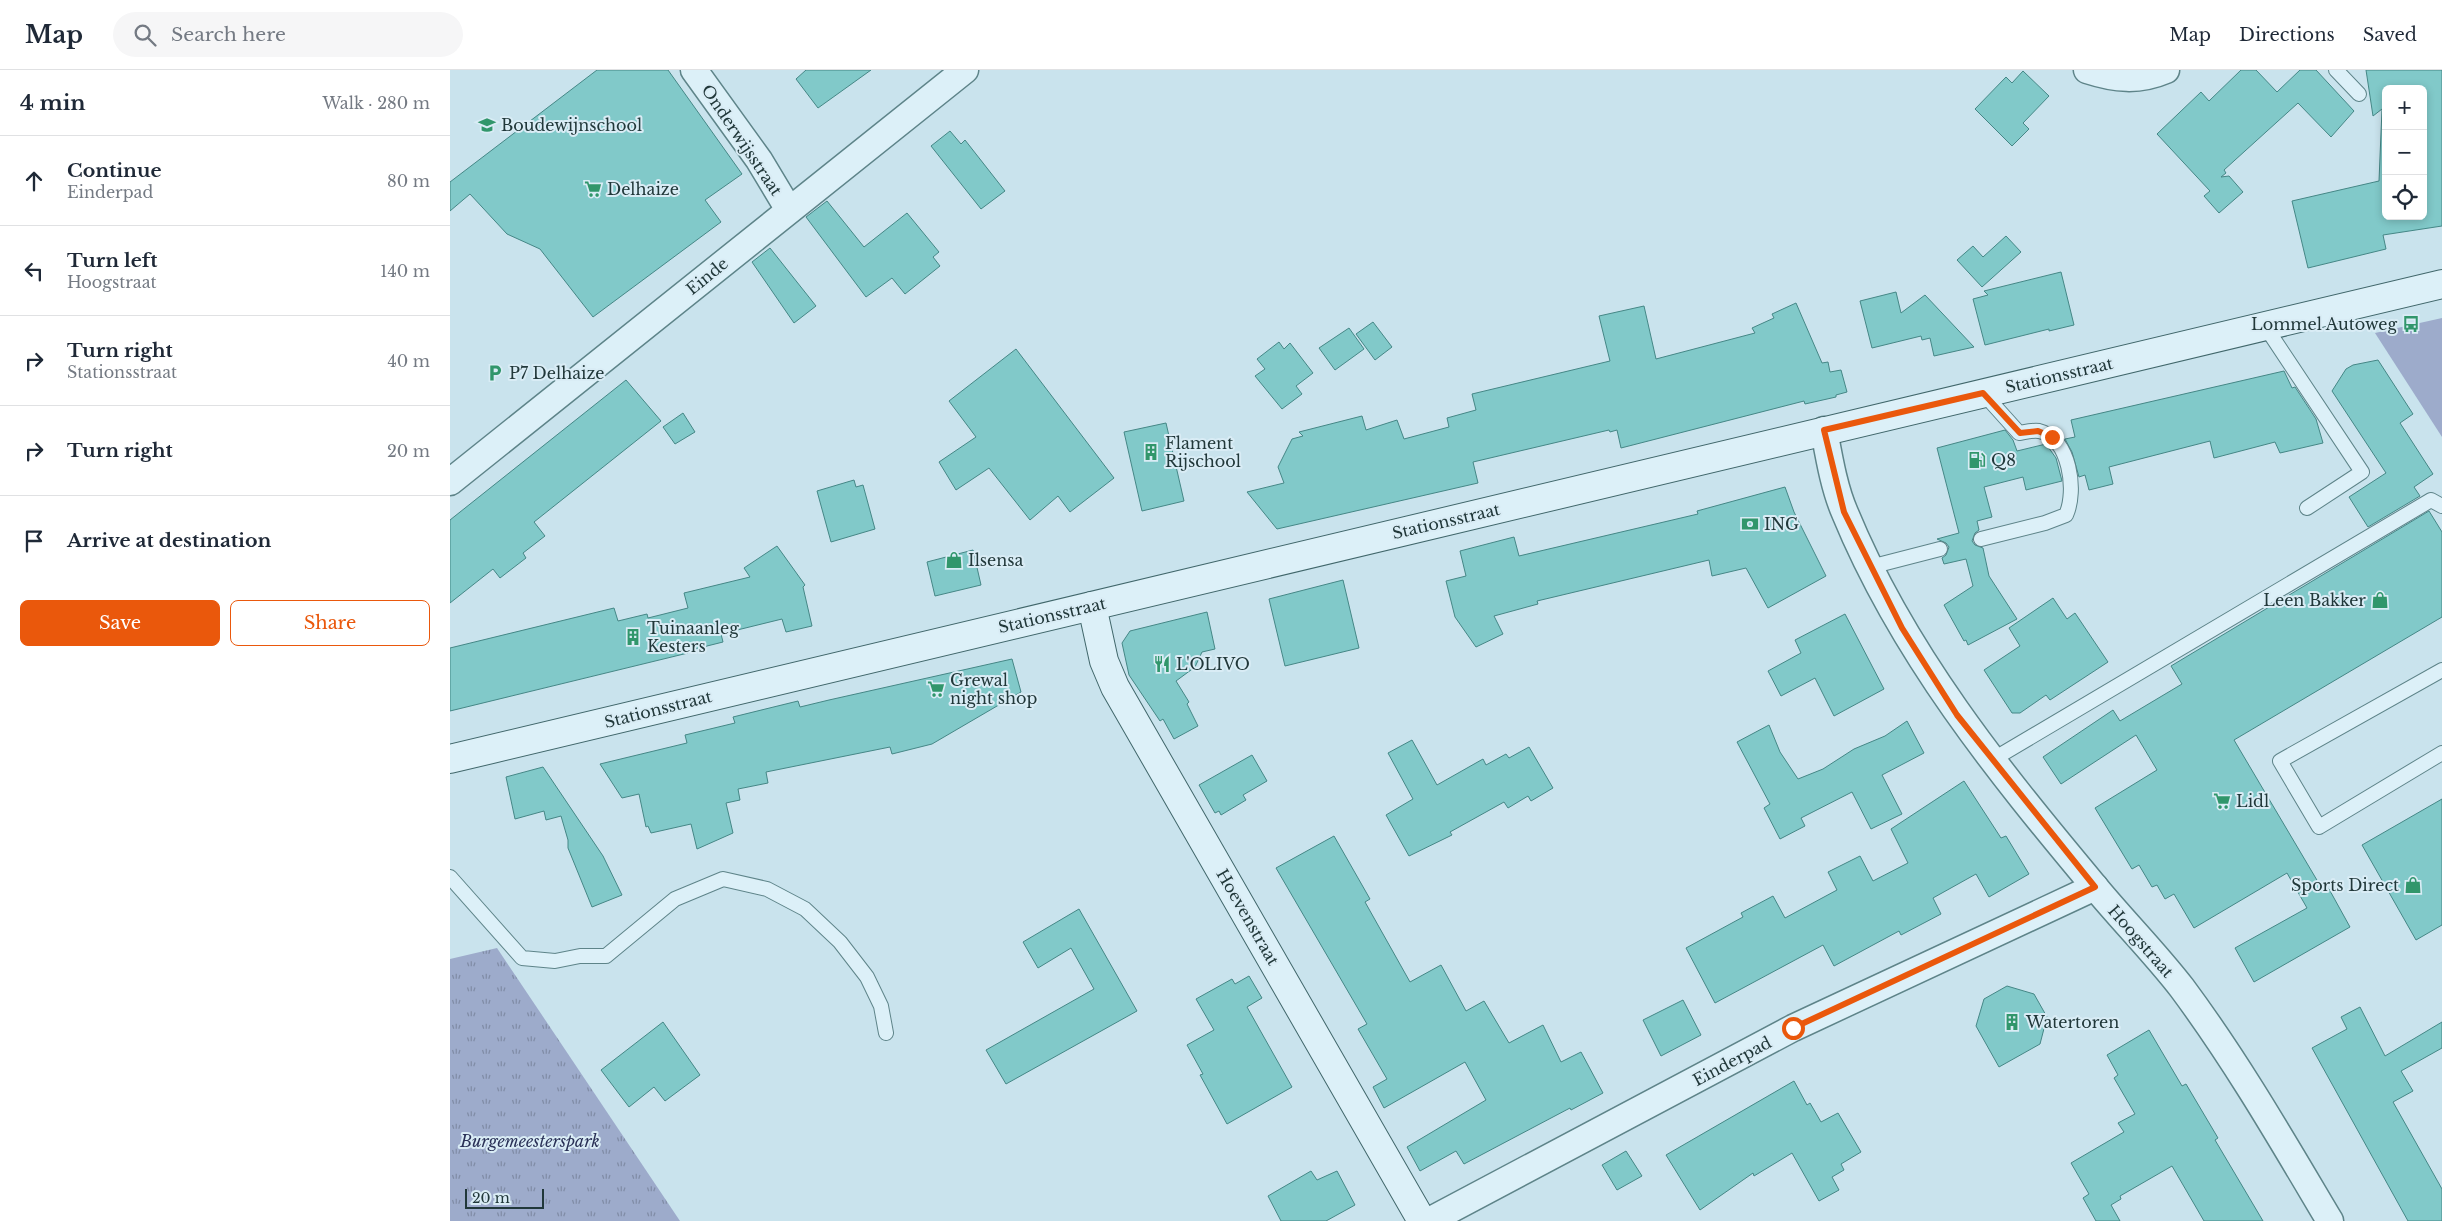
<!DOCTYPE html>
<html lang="en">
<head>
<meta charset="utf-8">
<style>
  body { margin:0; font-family:"Libre Baskerville",serif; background:#f6f6f7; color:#1f2937 }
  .controls { position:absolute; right:15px; top:15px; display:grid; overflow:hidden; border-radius:8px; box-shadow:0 2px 8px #0003 }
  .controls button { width:45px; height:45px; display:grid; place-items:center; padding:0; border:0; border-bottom:1px solid #e0e1e3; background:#fff; color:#1f2937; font:25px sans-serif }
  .scale { position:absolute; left:15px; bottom:12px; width:79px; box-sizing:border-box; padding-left:5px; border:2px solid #21383a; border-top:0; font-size:14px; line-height:18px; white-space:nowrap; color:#21383a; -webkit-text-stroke:4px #d9ecf5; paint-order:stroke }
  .stop { position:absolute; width:15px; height:15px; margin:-11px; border:4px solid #ea580c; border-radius:50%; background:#fff }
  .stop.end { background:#ea580c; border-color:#fff; box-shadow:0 1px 5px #0008 }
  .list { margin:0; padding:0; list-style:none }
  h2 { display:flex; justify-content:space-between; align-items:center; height:65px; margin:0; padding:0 20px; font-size:21px }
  h2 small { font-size:16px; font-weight:400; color:#747a83 }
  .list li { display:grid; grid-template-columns:32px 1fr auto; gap:15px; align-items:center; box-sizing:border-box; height:90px; padding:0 20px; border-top:1px solid #e0e1e3 }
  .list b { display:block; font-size:19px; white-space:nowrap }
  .list p { margin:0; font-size:16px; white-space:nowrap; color:#747a83 }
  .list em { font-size:16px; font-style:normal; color:#747a83 }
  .actions { display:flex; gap:10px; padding:15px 20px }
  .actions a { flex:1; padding:11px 0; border:1px solid #ea580c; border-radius:8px; text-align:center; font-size:18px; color:#ea580c }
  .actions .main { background:#ea580c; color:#fff }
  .icon { flex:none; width:28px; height:28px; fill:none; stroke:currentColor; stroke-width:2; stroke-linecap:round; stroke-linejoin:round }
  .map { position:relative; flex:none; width:1992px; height:1151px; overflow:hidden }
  header { display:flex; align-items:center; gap:30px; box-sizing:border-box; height:70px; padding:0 25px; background:#fff; border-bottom:1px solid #e0e1e3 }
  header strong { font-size:24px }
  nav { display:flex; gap:28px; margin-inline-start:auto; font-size:18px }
  .search { width:350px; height:45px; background:#f6f6f7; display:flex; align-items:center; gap:12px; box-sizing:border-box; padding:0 18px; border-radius:28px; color:#747a83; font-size:19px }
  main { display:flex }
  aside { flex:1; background:#fff }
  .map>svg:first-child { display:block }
</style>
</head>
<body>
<header>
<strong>Map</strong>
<div class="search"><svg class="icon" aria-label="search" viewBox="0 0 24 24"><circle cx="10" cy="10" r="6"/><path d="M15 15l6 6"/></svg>Search here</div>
<nav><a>Map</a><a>Directions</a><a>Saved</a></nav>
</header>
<main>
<aside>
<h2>4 min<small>Walk · 280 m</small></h2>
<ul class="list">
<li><svg class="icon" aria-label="ahead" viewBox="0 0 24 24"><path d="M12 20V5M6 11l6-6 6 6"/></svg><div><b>Continue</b><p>Einderpad</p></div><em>80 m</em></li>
<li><svg class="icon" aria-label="left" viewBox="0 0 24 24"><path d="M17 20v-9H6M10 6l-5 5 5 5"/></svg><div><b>Turn left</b><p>Hoogstraat</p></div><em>140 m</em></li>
<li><svg class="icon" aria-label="right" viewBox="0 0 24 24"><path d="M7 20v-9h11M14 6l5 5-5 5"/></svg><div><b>Turn right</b><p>Stationsstraat</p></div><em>40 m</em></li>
<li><svg class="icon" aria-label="right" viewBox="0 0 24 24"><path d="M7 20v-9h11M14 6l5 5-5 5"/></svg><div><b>Turn right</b></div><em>20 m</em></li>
<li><svg class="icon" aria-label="arrive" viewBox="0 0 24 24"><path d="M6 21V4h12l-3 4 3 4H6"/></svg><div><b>Arrive at destination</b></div></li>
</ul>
<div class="actions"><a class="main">Save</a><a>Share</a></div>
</aside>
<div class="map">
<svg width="1992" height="1151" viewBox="0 0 1992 1151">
  <defs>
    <pattern id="park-tufts" width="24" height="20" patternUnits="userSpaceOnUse" patternTransform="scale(1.25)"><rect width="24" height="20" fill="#9dabcb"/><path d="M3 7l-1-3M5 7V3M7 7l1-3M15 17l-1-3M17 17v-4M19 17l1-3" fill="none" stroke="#808ca6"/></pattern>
  </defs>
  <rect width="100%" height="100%" fill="#c9e3ed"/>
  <!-- grass -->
  <path fill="#9dabcb" d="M1992,248V367L1925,263Z"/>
  <!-- park -->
  <path fill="url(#park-tufts)" d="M47,878L230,1151H0V889Z"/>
  <!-- building -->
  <g fill="#81c9c9" stroke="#458786" fill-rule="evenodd">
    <path d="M147,0H218L292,104L255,130L271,152L143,247L90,179L57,164L20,124L0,141V112Z"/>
    <path d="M356,0H421L368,38L346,9Z"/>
    <path d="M1791,0H1806L1827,22L1850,0H1866L1904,41L1881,67L1848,33L1774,100L1776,103L1771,107L1779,106L1793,122L1769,143L1754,126L1760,121L1707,64L1751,22L1759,31Z"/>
    <path d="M1916,0H1992V156L1933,165L1936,179L1858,198L1842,131L1929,111L1932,39L1923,46ZM1936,19H1973V146H1936Z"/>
    <path d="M1573,1L1599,26L1573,53L1579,59L1562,76L1525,39L1556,7L1562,13Z"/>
    <path d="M500,61L511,74L515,70L555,121L531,139L481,76Z"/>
    <path d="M377,131L414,177L457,143L489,182L483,187L490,196L455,224L442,208L416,227L356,147Z"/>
    <path d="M1556,166L1571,182L1532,217L1507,190L1523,176L1533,187Z"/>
    <path d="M320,178L366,236L344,253L302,192Z"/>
    <path d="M1611,202L1624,255L1599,261V259L1535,275L1523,229L1538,225L1534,221Z"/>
    <path d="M1446,222L1451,243L1475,225L1524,277L1484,286L1480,268L1472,270L1471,266L1422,278L1410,231Z"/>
    <path d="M1346,233L1372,293L1378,292L1380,302L1391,300L1397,322L1386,325V327L1355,334L1354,331L1171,378L1167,360L1160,362L1159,360L1023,392L1028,413L827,459L797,422L834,413L828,397L842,369L853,366L849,362L912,346L916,360L947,350L954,369L999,357L997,348L1026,340L1022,324L1160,291L1149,246L1194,236L1206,289L1305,263L1302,258L1324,248L1322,244Z"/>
    <path d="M923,252L942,277L925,290L906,264Z"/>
    <path d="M899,258L914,279L885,300L869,278Z"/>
    <path d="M829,272L834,279L840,273L863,303L846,316L852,324L832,339L805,306L815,299L807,289Z"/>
    <path d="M566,279L664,408L620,442L608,426L580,450L539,398L506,420L489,392L526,367L499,331Z"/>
    <path d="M1928,290L1963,344L1950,353L1983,404L1964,417L1970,426L1918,457L1899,427L1936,403L1882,321L1896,299L1903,295Z"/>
    <path d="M1834,301L1842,318L1845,317L1866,349L1873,373L1830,383L1825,372L1764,388L1760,371L1659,397L1663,414L1639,420L1635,405L1629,407L1622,382L1615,369L1625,367L1621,350Z"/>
    <path d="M176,310L211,351L84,452L95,466L73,483L76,488L50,508L43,499L0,533V450Z"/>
    <path d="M233,343L245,362L225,374L213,357Z"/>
    <path d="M716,353L734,431L692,441L674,362Z"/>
    <path d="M1555,360L1563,370L1567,381L1596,374L1606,388L1612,411L1576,420L1573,407L1534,417L1542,447L1527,451L1529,460L1525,463L1522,471L1525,475L1533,478L1539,506L1567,549L1518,575L1516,570L1514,571L1494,535L1523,516L1516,489L1494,494L1492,488L1496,485L1499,477L1496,473L1487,469L1509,463L1487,378Z"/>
    <path d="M404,410L406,417L413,415L425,459L381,472L367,421Z"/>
    <path d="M1335,417L1344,442L1376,506L1318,538L1296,498L1262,506L1259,490L1087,531L1088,534L1044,546L1053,564L1026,577L1005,547L996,511L1016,506L1010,481L1064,467L1069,486L1248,444L1247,441Z"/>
    <path d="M1979,441L1992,462V547L1784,670L1874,822L1879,819L1900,857L1804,912L1785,878L1857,838L1837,803L1744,858L1724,824L1715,829L1707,815L1702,817L1689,795L1682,799L1645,738L1707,700L1686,665L1611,714L1593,687L1663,640L1670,651L1732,614L1721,596Z"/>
    <path d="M327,476L355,515L353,517L362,556L336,562L332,549L271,564L273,572L237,581L238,583L0,641V578L164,538L168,551L197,544L198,548L238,538L234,523L300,507L294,498Z"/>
    <path d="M523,480L531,515L485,526L477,492Z"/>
    <path d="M893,510L909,578L835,596L819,529Z"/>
    <path d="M1603,528L1617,549L1625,543L1658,592L1600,630L1596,625L1570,643H1562L1534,600L1570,576L1559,558Z"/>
    <path d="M757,542L765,579L752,582L745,597L726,611L739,632L737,634L748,656L724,669L713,649L710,651L679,605L672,573L680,561Z"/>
    <path d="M1395,544L1434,619L1384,646L1365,608L1331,626L1318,601L1351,583L1345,570Z"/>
    <path d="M562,589L571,622L482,674L442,684L440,677L316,702L318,713L288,719L290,730L276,733L283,763L247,779L241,754L201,763L198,756L196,757L189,724L172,728L150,694L237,673L235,665L285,653L283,647L348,631L350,637L379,630Z"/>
    <path d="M1457,651L1474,683L1432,705L1452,744L1421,759L1402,722L1351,748L1355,756L1330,769L1314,738L1320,734L1287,672L1319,655L1330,682L1348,709L1373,699L1404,679L1435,666Z"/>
    <path d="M962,670L987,715L1033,689L1036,695L1056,684L1059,688L1079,677L1103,718L1081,731L1078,726L1058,738L1054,732L1000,762L1002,765L959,786L936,745L963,729L938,683Z"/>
    <path d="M802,685L817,711L793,725L796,730L771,745L769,741L765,743L749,715Z"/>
    <path d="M93,697L153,786L172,825L142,837L118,778V770L111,746L96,750L94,741L65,749L56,707Z"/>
    <path d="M1514,711L1551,768L1556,766L1579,804L1539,827L1526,804L1483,828L1491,844L1451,865L1449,861L1384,896L1373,875L1265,933L1236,878L1293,847L1291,843L1323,826L1335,848L1387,820L1378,802L1410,786L1423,811L1458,793L1441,759Z"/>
    <path d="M1992,729V855L1966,870L1912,775Z"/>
    <path d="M884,766L920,829L915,832L960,912L991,895L1016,941L1034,931L1059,973L1093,955L1111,992L1131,982L1153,1023L1121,1040L1120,1038L1014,1094L1006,1081L970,1101L957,1077L1036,1030L1015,992L934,1038L923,1017L937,1009L908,959L917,954L826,798Z"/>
    <path d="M629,839L687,941L556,1014L536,980L644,919L621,878L588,898L573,872Z"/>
    <path d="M799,906L812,928L797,937L842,1017L777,1054L750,1005L753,1004L737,975L764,960L746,929L782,909L785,914Z"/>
    <path d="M1557,916L1584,924L1597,947L1590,974L1549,997L1526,956L1534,929Z"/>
    <path d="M1233,930L1251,965L1211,986L1193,950Z"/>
    <path d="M1910,937L1935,986L1992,952V978L1951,1001L1963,1021L1943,1032L1992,1119V1151H1958L1862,978L1897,959L1891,947Z"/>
    <path d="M213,952L250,1005L215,1031L204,1017L179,1037L151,1000Z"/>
    <path d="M1699,960L1732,1016L1736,1014L1768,1068L1765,1070L1813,1151H1754L1722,1096L1670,1126L1671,1129L1661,1135L1670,1151H1646L1633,1128L1639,1124L1621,1093L1674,1062L1668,1053L1685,1044L1664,1008L1668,1005L1657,985Z"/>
    <path d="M1344,1011L1357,1035L1360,1033L1371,1052L1388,1043L1411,1082L1391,1094L1394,1100L1382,1107L1389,1120L1369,1131L1342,1083L1304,1106L1303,1103L1250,1140L1216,1085Z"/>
    <path d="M1176,1081L1192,1106L1167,1120L1152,1095Z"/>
    <path d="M861,1101L867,1110L887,1101L905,1135L876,1151H831L818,1126Z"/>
  </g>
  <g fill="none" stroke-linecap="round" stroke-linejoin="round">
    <!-- lane casing -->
    <g stroke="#5e8489" stroke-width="16">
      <g id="lane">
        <path d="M1886,0L1909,24"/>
        <path d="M1815,256L1912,402L1857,438"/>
        <path d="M1531,469L1595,453L1616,445C1627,421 1620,368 1589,361C1583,360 1575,362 1569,363L1533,323"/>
        <path d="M1420,497L1490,479"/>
        <path d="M1992,600L1830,691L1869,757L1992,683"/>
        <path d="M1542,690L1981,430L1992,436"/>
        <path d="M0,807L72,888L105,891L130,886H156L225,829L273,809L317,819L355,839L390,872L417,907L431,936L436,963"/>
      </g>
    </g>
    <!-- street casing -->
    <g stroke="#5e8489" stroke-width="29">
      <g id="street">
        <path d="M244,0L309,90L339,140"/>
        <path d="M1637,0C1665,9 1688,12 1716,0"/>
        <path d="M1374,360C1379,387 1384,418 1395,443C1453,584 1549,702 1645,817C1673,851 1705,883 1732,918C1787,992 1833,1072 1880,1151"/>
        <path d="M0,412L515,0"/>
        <path d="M979,1151L1343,958L1645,817"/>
      </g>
    </g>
    <!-- secondary casing -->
    <g stroke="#41676b" stroke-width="30">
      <g id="secondary">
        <path d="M642,536L654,591L665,617L972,1151"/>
        <path d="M0,689L1992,214"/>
      </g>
    </g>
    <!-- lane -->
    <use href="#lane" stroke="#dcf0f8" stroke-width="14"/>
    <!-- street -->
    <use href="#street" stroke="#dcf0f8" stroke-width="26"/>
    <!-- secondary -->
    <use href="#secondary" stroke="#dcf0f8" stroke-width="28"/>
  </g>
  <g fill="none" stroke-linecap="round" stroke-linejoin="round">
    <!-- route -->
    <path stroke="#ea580c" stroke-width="6" d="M1343,958L1645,817L1507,645L1452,558L1394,442L1374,360L1533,323L1570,363L1588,361L1602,367"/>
  </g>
  <!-- icons -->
  <defs>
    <g id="school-bare" transform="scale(1.35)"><path d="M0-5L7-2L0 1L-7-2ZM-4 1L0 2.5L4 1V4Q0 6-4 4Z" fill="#31966b" stroke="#d9ecf5" stroke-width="2.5" paint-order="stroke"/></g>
    <g id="supermarket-bare" transform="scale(1.35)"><path d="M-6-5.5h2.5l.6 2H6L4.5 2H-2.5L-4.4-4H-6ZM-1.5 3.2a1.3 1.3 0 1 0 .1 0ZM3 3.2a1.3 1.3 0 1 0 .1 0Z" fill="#31966b" stroke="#d9ecf5" stroke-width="2.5" paint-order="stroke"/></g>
    <g id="bus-bare" transform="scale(1.35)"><path d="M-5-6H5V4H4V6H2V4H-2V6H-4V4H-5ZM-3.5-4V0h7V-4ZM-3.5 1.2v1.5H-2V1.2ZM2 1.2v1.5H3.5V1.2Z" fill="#31966b" stroke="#d9ecf5" stroke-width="2.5" paint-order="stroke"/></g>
    <g id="parking-bare" transform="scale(1.35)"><path d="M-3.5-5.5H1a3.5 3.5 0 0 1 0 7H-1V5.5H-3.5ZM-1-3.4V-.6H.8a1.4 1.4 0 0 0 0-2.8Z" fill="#31966b" stroke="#d9ecf5" stroke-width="2.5" paint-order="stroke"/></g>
    <g id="building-bare" transform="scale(1.35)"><path d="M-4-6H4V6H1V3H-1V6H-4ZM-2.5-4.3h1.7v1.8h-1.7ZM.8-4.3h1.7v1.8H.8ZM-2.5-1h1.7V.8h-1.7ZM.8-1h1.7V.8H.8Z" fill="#31966b" stroke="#d9ecf5" stroke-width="2.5" paint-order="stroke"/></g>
    <g id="fuel-bare" transform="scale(1.35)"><path d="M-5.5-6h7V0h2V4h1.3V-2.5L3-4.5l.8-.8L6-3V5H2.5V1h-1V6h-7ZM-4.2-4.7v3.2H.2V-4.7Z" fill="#31966b" stroke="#d9ecf5" stroke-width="2.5" paint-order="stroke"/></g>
    <g id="bank-bare" transform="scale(1.35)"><path d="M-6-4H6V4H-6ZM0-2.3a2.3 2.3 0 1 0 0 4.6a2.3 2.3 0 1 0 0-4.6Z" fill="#31966b" stroke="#d9ecf5" stroke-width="2.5" paint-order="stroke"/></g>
    <g id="shop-bare" transform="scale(1.35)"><path d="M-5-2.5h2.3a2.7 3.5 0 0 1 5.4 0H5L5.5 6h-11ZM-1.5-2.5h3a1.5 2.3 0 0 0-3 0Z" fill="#31966b" stroke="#d9ecf5" stroke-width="2.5" paint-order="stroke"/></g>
    <g id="restaurant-bare" transform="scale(1.35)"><path d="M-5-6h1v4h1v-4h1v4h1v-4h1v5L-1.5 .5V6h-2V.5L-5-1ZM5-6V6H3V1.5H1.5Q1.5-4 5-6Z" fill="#31966b" stroke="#d9ecf5" stroke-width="2.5" paint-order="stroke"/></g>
  </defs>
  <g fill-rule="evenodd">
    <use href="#school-bare" x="37" y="55"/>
    <use href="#supermarket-bare" x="143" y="119"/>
    <use href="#bus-bare" x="1961" y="254"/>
    <use href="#parking-bare" x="45" y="303"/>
    <use href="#building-bare" x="701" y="382"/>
    <use href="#fuel-bare" x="1527" y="390"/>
    <use href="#bank-bare" x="1300" y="454"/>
    <use href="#shop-bare" x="504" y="490"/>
    <use href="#shop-bare" x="1930" y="530"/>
    <use href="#building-bare" x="183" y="567"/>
    <use href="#restaurant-bare" x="712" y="594"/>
    <use href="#supermarket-bare" x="486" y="619"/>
    <use href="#supermarket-bare" x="1772" y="731"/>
    <use href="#shop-bare" x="1963" y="815"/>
    <use href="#building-bare" x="1562" y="952"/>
  </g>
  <g text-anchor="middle" stroke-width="4" stroke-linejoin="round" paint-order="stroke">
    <!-- poi labels -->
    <g font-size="16" fill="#21383a" stroke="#d9ecf5" text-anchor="start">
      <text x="51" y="61">Boudewijnschool</text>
      <text x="157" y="125">Delhaize</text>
      <text x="1947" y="260" text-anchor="end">Lommel Autoweg</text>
      <text x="59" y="309">P7 Delhaize</text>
      <text x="715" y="379">Flament<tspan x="715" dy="18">Rijschool</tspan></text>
      <text x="1541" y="396">Q8</text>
      <text x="1314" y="460">ING</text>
      <text x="518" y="496">Ilsensa</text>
      <text x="1916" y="536" text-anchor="end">Leen Bakker</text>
      <text x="197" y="564">Tuinaanleg<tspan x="197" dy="18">Kesters</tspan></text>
      <text x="726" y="600">L'OLIVO</text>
      <text x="500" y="616">Grewal<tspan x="500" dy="18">night shop</tspan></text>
      <text x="1786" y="737">Lidl</text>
      <text x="1949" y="821" text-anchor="end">Sports Direct</text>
      <text x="1576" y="958">Watertoren</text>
    </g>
    <!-- street labels -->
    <g font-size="16" fill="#21383a" stroke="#d9ecf5">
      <text transform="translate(292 70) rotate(56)" y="6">Onderwijsstraat</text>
      <text transform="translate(257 206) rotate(-39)" y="6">Einde</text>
      <text transform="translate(1609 305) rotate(-13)" y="6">Stationsstraat</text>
      <text transform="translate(996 451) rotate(-13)" y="6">Stationsstraat</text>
      <text transform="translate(602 545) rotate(-13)" y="6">Stationsstraat</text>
      <text transform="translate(208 639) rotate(-14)" y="6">Stationsstraat</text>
      <text transform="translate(798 847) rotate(60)" y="6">Hoevenstraat</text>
      <text transform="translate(1691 871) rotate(49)" y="6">Hoogstraat</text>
      <text transform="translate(1282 991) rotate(-28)" y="6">Einderpad</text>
    </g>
    <!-- park labels -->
    <g font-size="16" font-style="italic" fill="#293056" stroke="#d9ecf5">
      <text x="80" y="1077">Burgemeesterspark</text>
    </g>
  </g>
</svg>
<div class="controls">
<button>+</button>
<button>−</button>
<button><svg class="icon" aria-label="locate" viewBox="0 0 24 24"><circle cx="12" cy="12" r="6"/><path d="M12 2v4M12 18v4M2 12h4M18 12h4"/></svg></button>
</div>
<div class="scale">20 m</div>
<div class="stop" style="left:1343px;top:958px"></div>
<div class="stop end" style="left:1602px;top:367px"></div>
</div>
</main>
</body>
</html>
